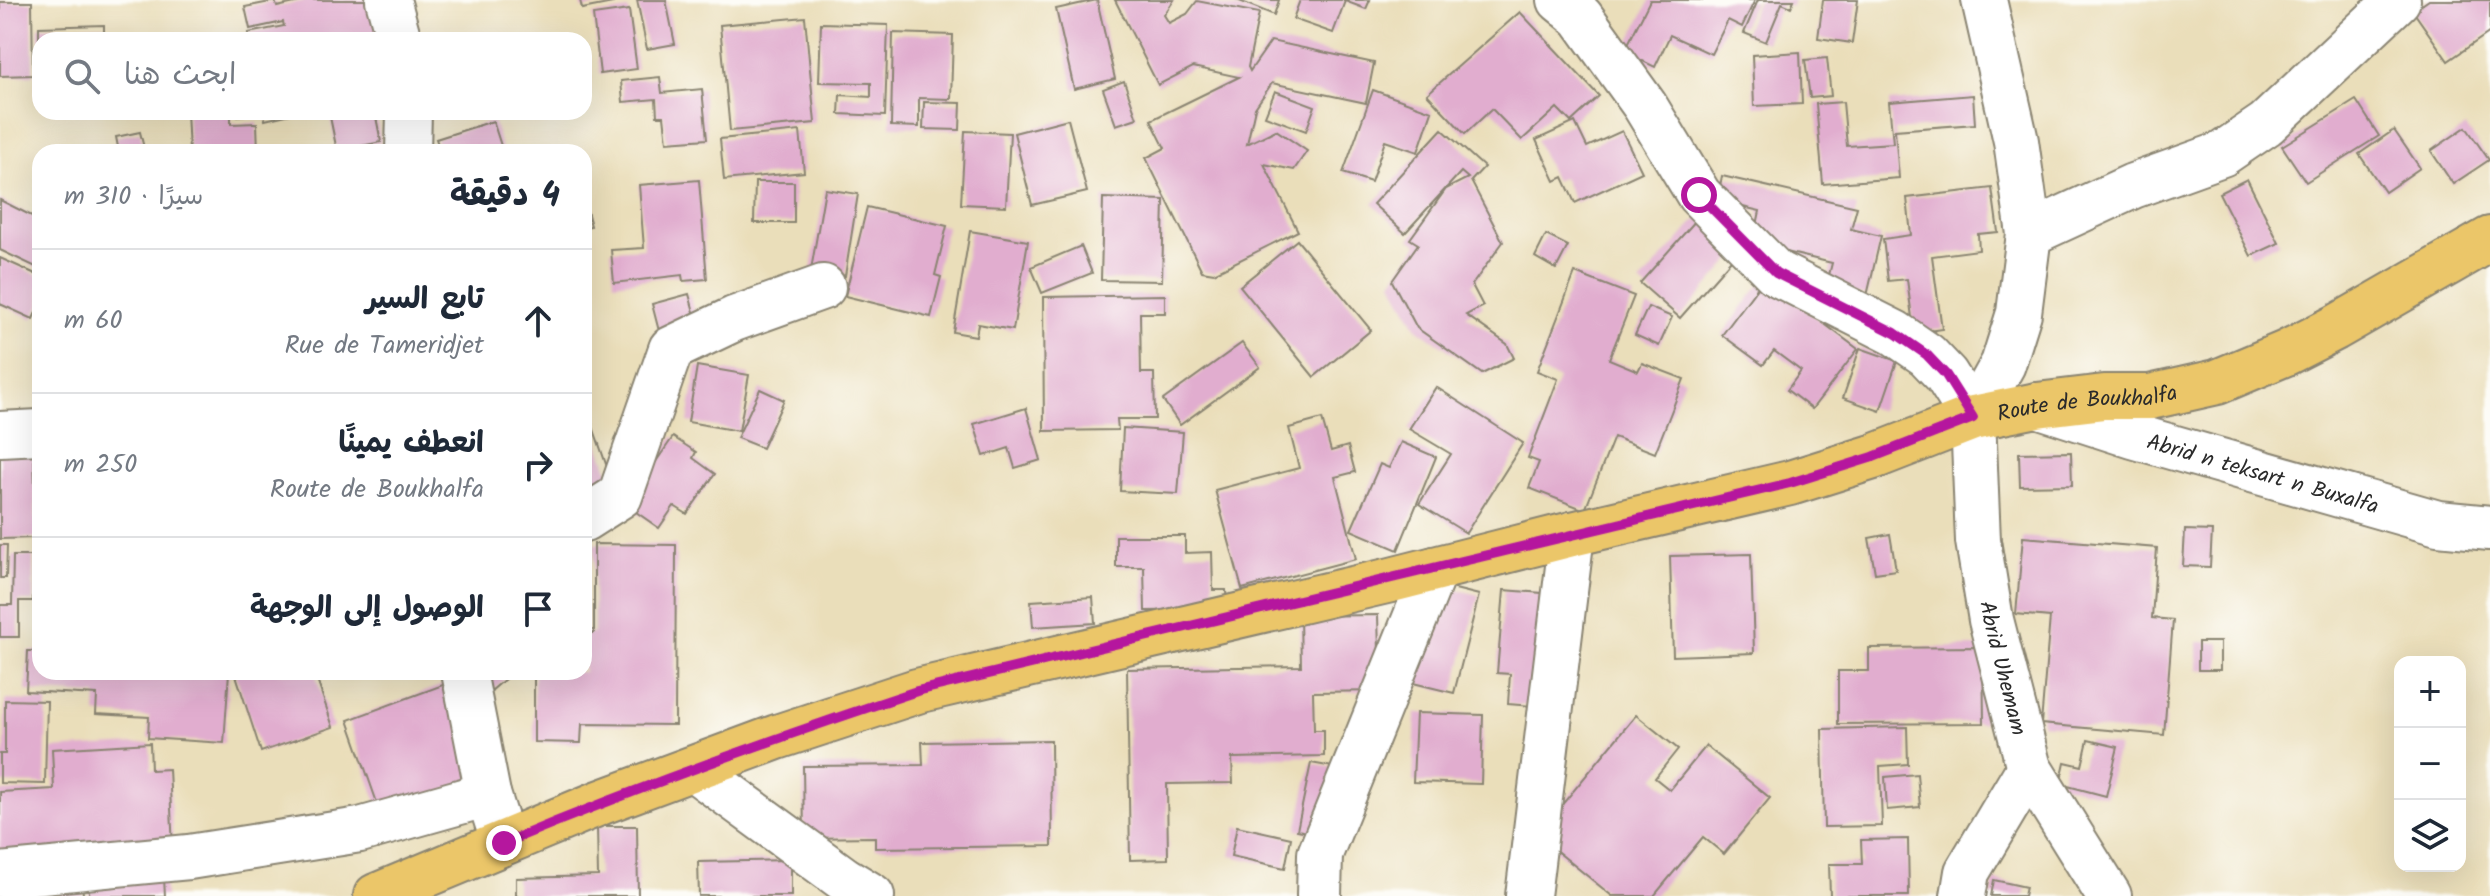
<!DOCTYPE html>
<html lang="ar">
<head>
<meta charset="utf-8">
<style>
  body { margin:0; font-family:Kalam,"Playpen Sans Arabic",sans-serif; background:#f2f2f3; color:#1f2937; direction:rtl }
  .controls { position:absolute; right:24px; bottom:24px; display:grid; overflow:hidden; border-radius:16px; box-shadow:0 8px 32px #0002 }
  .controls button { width:72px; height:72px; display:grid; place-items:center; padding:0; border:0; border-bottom:2px solid #e0e1e3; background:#fff; color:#1f2937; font:40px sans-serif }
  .stop { position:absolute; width:24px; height:24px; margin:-18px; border:6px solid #b5179e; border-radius:50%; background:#fff }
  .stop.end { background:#b5179e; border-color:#fff; box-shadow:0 2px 8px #0008 }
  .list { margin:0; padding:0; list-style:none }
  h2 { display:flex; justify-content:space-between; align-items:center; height:104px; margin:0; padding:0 32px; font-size:34px }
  h2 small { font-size:26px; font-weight:400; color:#747a83 }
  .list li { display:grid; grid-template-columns:52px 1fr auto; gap:24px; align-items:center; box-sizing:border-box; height:144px; padding:0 32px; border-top:2px solid #e0e1e3 }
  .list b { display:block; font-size:30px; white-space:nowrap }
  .list p { margin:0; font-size:26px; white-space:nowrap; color:#747a83 }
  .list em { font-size:26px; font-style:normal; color:#747a83 }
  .icon { flex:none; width:44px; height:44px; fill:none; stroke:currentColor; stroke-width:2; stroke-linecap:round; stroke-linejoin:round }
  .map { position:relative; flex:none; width:2490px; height:896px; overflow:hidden; direction:ltr }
  .search { position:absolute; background:#fff; box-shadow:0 8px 32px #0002; left:32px; top:32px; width:560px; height:88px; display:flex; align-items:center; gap:20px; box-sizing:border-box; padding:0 28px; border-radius:24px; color:#747a83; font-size:30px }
  .panel { position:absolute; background:#fff; box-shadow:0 8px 32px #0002; left:32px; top:144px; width:560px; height:536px; border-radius:24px; direction:rtl }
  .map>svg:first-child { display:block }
</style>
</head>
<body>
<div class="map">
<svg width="2490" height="896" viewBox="0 0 2490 896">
  <rect width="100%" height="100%" fill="#fdfcf7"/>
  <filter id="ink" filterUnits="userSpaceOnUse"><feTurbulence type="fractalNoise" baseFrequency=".0125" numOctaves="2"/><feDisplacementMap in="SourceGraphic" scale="16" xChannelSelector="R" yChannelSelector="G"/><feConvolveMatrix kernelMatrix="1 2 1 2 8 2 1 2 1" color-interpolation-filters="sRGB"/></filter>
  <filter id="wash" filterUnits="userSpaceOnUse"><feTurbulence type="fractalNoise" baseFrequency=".006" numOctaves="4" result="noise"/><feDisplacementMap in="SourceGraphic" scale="32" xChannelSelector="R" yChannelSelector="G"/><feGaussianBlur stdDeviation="1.8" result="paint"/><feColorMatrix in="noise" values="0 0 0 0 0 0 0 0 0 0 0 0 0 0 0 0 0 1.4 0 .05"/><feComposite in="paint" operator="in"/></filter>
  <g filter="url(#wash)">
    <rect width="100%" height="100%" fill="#eadeba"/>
    <g id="blocks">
      <!-- building -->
      <g fill="#e1adcf">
        <path d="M308,0H370L379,40H335L334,34L306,40H249L248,33L284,26L283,22L250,29L245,7L275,1L277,7Z"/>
        <path d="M580,0H613V3L582,9Z"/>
        <path d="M637,0H666L675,44L647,49Z"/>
        <path d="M1097,0L1115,79L1074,89L1056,9Z"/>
        <path d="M1115,0H1174L1164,15L1169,23L1187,14L1197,1L1259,13L1248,67L1250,71L1271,41L1374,63L1366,103L1272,83L1255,108L1247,144L1276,130L1307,151L1294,170L1264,164L1298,231L1214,273L1202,271L1146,158L1165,148L1151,120L1239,77L1193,67L1158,85Z"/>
        <path d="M1237,0H1279L1274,15Z"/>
        <path d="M1300,0H1370L1366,9L1345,1L1333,33L1293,19Z"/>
        <path d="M1650,0H1755L1742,27L1728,20L1711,54L1670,35L1655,67L1624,52Z"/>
        <path d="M1758,0H1794L1791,7L1782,3L1766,42L1744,33Z"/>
        <path d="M1823,0H1858L1852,43L1818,38Z"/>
        <path d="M2429,0H2490V32L2448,61L2413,11Z"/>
        <path d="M0,2H32L33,75L0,76Z"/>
        <path d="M629,10L637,69L600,74L593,15Z"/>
        <path d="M1520,12L1599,96L1571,122L1557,108L1522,140L1492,109L1465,134L1427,94Z"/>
        <path d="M805,17L815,123L730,131L720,25Z"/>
        <path d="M821,23L888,25L885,116L839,114L840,95L871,97V83L819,82Z"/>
        <path d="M104,25V40H39V27Z"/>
        <path d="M893,33L953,35L951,99L919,98V127L891,126Z"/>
        <path d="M1800,52L1802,104L1754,106L1752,55Z"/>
        <path d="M1827,58L1831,96L1810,98L1805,60Z"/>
        <path d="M660,77L662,93L702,89L707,139L667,142L664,116H657L656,99L623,102L621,81Z"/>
        <path d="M1124,81L1137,118L1116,125L1103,89Z"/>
        <path d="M1373,90L1432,111L1418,152L1385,141L1371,182L1343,173Z"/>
        <path d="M1275,91L1315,106L1306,131L1265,116Z"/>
        <path d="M1973,95L1975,124L1895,130L1899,178L1823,184L1816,104L1843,102L1847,146L1893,143L1889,102Z"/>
        <path d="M2356,100L2379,136L2306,182L2282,146Z"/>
        <path d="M924,102L961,103L960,130L923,129Z"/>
        <path d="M187,112H231V124L257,123L258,152H189Z"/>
        <path d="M234,112H258L259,114L235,116Z"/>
        <path d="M264,112H295V113L265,120Z"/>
        <path d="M329,112H375L381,142L337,151Z"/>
        <path d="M1068,119L1087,192L1032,205L1014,133Z"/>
        <path d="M493,121L503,152H441L436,139Z"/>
        <path d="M1575,122L1587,147L1622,131L1642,172L1575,203L1563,177L1555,181L1536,140Z"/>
        <path d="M2466,127L2489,160L2453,184L2431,151Z"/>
        <path d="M1442,129L1484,167L1471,181L1503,242L1472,285L1483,306L1466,315L1507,344L1514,358L1482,374L1417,328L1392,281L1418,244L1410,239L1446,189L1468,178L1461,172L1405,233L1373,204Z"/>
        <path d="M2394,130L2420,168L2385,192L2359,154Z"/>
        <path d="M800,131L804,172L724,180L720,139Z"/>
        <path d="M965,131L1010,133L1006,206L961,204Z"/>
        <path d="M140,132L145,152H119L116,137Z"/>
        <path d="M1722,176L1857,207L1851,229L1881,236L1867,296L1826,287L1832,263L1753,244L1760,211L1717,201Z"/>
        <path d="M2247,179L2279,243L2251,256L2219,193Z"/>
        <path d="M699,180L707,279L683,281L682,275L614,283L611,250L644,248L639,185Z"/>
        <path d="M755,182H794V223H754Z"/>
        <path d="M1992,188L1998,232L1978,234L1979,250L1932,256L1942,329L1914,333L1907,279L1888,281L1883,239L1911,235L1907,198Z"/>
        <path d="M825,189L858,194L845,276L811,270Z"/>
        <path d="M1103,198L1164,200L1162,281L1101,280Z"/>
        <path d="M584,199L591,226L584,227Z"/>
        <path d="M0,200L40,220V269L0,250Z"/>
        <path d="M867,207L947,226L935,275L941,277L931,317L845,296Z"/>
        <path d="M1698,218L1738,252L1680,318L1640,283Z"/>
        <path d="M970,231L1028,241L1013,330L978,324L976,336L953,332Z"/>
        <path d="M1546,235L1568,246L1556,269L1535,257Z"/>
        <path d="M1297,240L1371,330L1314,377L1240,286Z"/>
        <path d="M1081,246L1092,273L1042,293L1031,267Z"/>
        <path d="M0,258L40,276V304L33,319L0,304Z"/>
        <path d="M1575,273L1634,296L1609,359L1638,371L1642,363L1684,379L1655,453L1614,437L1585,510L1529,488L1539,462L1528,458L1558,379L1537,371Z"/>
        <path d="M1764,279L1858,349L1812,409L1787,390L1801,371L1774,351L1763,365L1722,335Z"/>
        <path d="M689,294L699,330L661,339L652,304Z"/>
        <path d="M1165,295V313H1140L1141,373H1154L1155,419H1117L1118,430L1044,431L1043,297Z"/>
        <path d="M1648,307L1672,317L1659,346L1635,335Z"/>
        <path d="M1242,343L1260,367L1180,425L1163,400Z"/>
        <path d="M1860,348L1897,361L1880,411L1843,398Z"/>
        <path d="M697,366L749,375L739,431L688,422Z"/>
        <path d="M1436,387L1523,443L1466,533L1419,504L1451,454L1409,429Z"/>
        <path d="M760,389L784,400L762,448L737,438Z"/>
        <path d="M1026,408L1041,460L1015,468L1009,448L984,456L974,424Z"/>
        <path d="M1322,419L1331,451L1348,446L1355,472L1335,477L1356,559L1242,589L1215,490L1299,468L1289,428Z"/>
        <path d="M592,424L615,490L584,501V426Z"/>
        <path d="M1123,428L1183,432L1178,494L1120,491Z"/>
        <path d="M673,437L696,452L693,458L715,474L687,514L674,506L659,528L626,505Z"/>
        <path d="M1401,442L1436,457L1398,550L1351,530L1380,464L1389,468Z"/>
        <path d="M34,452L36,524H40V596H36L37,538L0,539V453Z"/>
        <path d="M2071,452L2072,485L2020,486L2019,453Z"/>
        <path d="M2185,530L2212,531L2210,567L2183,566Z"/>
        <path d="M1890,534L1896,570L1875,573L1869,538Z"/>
        <path d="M1116,536H1185V553L1212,552L1213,590H1226L1227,610L1145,611L1144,567H1116Z"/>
        <path d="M2023,537L2157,548L2152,618L2173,620L2164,735L2041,724L2050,617L2016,614Z"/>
        <path d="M594,544L676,545L675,725L582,724L581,743L534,742V672H584V633H594Z"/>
        <path d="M0,545H7L6,578H0Z"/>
        <path d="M1751,554L1754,653L1673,656L1670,556Z"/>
        <path d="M13,556H33V601H19V637H0V605H12Z"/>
        <path d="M1439,585L1479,595L1454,693L1413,683Z"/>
        <path d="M1504,590L1542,593L1532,706L1508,704L1510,674L1497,673Z"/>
        <path d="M1093,597L1095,623L1033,627L1031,601Z"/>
        <path d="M1378,615L1380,691L1313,692L1314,730H1324V756L1232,758L1233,783L1167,784L1168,859L1130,860L1127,669L1301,666L1300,616Z"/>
        <rect x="2198" y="642" width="22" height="28"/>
        <path d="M1983,647L1984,723L1838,724V671H1869V648Z"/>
        <path d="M28,651H40V672H229L224,743L148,738L149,717L96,714L97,695L26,691Z"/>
        <path d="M235,672H329L316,677L333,727L261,752Z"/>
        <path d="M474,672H513L491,691Z"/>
        <path d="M448,683L482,777L381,814L348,720Z"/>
        <path d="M5,700L47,701L45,784L0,783V754H5Z"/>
        <path d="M1416,713L1483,715L1481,784L1413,782Z"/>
        <path d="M1636,715L1678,749L1655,778L1670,790L1706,746L1770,798L1724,854L1703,837L1654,896H1612L1537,835Z"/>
        <path d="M1907,727L1908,764L1880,766L1882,826L1824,827L1822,729Z"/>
        <path d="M1051,740L1052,846L875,848V837L804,838L803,766L923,765L922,742Z"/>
        <path d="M2088,740L2118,747L2106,796L2060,784L2065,762L2082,766Z"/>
        <path d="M150,743L151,770L169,769L173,848L0,855V792L54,789L52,749Z"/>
        <path d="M1311,763L1333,767L1318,834L1297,830Z"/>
        <path d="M1917,774L1920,807L1887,810L1885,777Z"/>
        <path d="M597,826H637L638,896H516V878L598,876Z"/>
        <path d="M1237,826L1291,838L1285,868L1231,856Z"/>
        <path d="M1908,839L1909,896H1830L1829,864H1862L1861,840Z"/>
        <path d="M791,860V896H699L698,862Z"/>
        <path d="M82,876L83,896H50L49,878Z"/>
        <path d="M164,878L165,896H89V880Z"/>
        <path d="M1994,880L2026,887L2024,896H1991Z"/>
      </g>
    </g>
  </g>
  <g filter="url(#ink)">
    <use href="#blocks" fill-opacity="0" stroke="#8a8472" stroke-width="2"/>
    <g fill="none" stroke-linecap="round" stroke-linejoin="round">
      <!-- minor casing -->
      <g stroke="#8a8472" stroke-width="48">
        <g id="minor">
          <path d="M388,0L399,40"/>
          <path d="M1560,0L1581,17L1645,106L1699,195L1776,273L1895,333L1927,355L1946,375L1973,418"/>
          <path id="s1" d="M1984,0L2016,141L2029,234L2019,313L2003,364L1973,418L1978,541L1991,620L2029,768L2109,896"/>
          <path d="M408,152L409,112"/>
          <path d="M2029,234L2133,186L2222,154L2266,124L2398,0"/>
          <path id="s2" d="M2037,405L2133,436L2438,523L2490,528"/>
          <path d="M0,434L40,432"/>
          <path d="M584,519L620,496L671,349L734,319L823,287"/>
          <path d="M464,672L488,794L497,822"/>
          <path d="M695,770L844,879L872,896"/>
          <path d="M0,875L189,857L360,830L488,794"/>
          <path d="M1319,896L1320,854L1435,569"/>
          <path d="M1528,896L1572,534"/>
          <path d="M1963,896L1967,872L2029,768"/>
        </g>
      </g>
      <!-- major casing -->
      <g stroke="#8a8472" stroke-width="48">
        <g id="major">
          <path id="s3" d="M376,896L602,802L777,737L917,691L1391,580L1572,534L1790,483L1873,457L1973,418L2037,405L2104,397H2150L2217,382L2286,353L2335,328L2490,239"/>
        </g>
      </g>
      <!-- minor -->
      <use href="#minor" stroke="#fff" stroke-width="44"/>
      <!-- major -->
      <use href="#major" stroke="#ebc669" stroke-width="44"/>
    </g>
  </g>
  <g fill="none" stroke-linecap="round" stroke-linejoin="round" filter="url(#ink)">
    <!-- route -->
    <path stroke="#b5179e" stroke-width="10" d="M504,843C639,787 778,737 917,691L1790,483L1873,457L1973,418L1946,375L1927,355L1895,333L1776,273L1699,195"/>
  </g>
  <g text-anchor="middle" stroke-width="8" stroke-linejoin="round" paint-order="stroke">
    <!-- street labels -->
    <g font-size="22" fill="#2b2b2b" stroke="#fdfcf7">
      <text dy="8" stroke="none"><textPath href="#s3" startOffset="1786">Route de Boukhalfa</textPath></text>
      <text dy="8" stroke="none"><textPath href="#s2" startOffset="236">Abrid n teksart n Buxalfa</textPath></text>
      <text dy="8" stroke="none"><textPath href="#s1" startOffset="686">Abrid Uhemam</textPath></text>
    </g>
  </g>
</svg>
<div class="controls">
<button>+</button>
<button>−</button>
<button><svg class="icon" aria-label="layers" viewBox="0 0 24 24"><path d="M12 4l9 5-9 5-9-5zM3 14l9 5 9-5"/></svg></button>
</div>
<div class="stop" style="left:1699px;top:195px"></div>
<div class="stop end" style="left:504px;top:843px"></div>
<div class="search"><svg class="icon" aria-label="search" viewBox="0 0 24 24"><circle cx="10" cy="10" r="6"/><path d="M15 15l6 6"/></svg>ابحث هنا</div>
<section class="panel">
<h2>4 دقيقة<small>سيرًا · 310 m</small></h2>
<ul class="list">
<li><svg class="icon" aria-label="ahead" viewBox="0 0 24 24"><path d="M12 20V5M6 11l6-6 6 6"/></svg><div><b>تابع السير</b><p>Rue de Tameridjet</p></div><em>60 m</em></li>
<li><svg class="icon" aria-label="right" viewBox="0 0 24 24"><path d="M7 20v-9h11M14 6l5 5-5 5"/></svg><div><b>انعطف يمينًا</b><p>Route de Boukhalfa</p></div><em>250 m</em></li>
<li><svg class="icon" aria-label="arrive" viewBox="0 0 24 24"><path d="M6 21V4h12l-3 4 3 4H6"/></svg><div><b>الوصول إلى الوجهة</b></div></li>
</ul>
</section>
</div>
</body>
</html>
